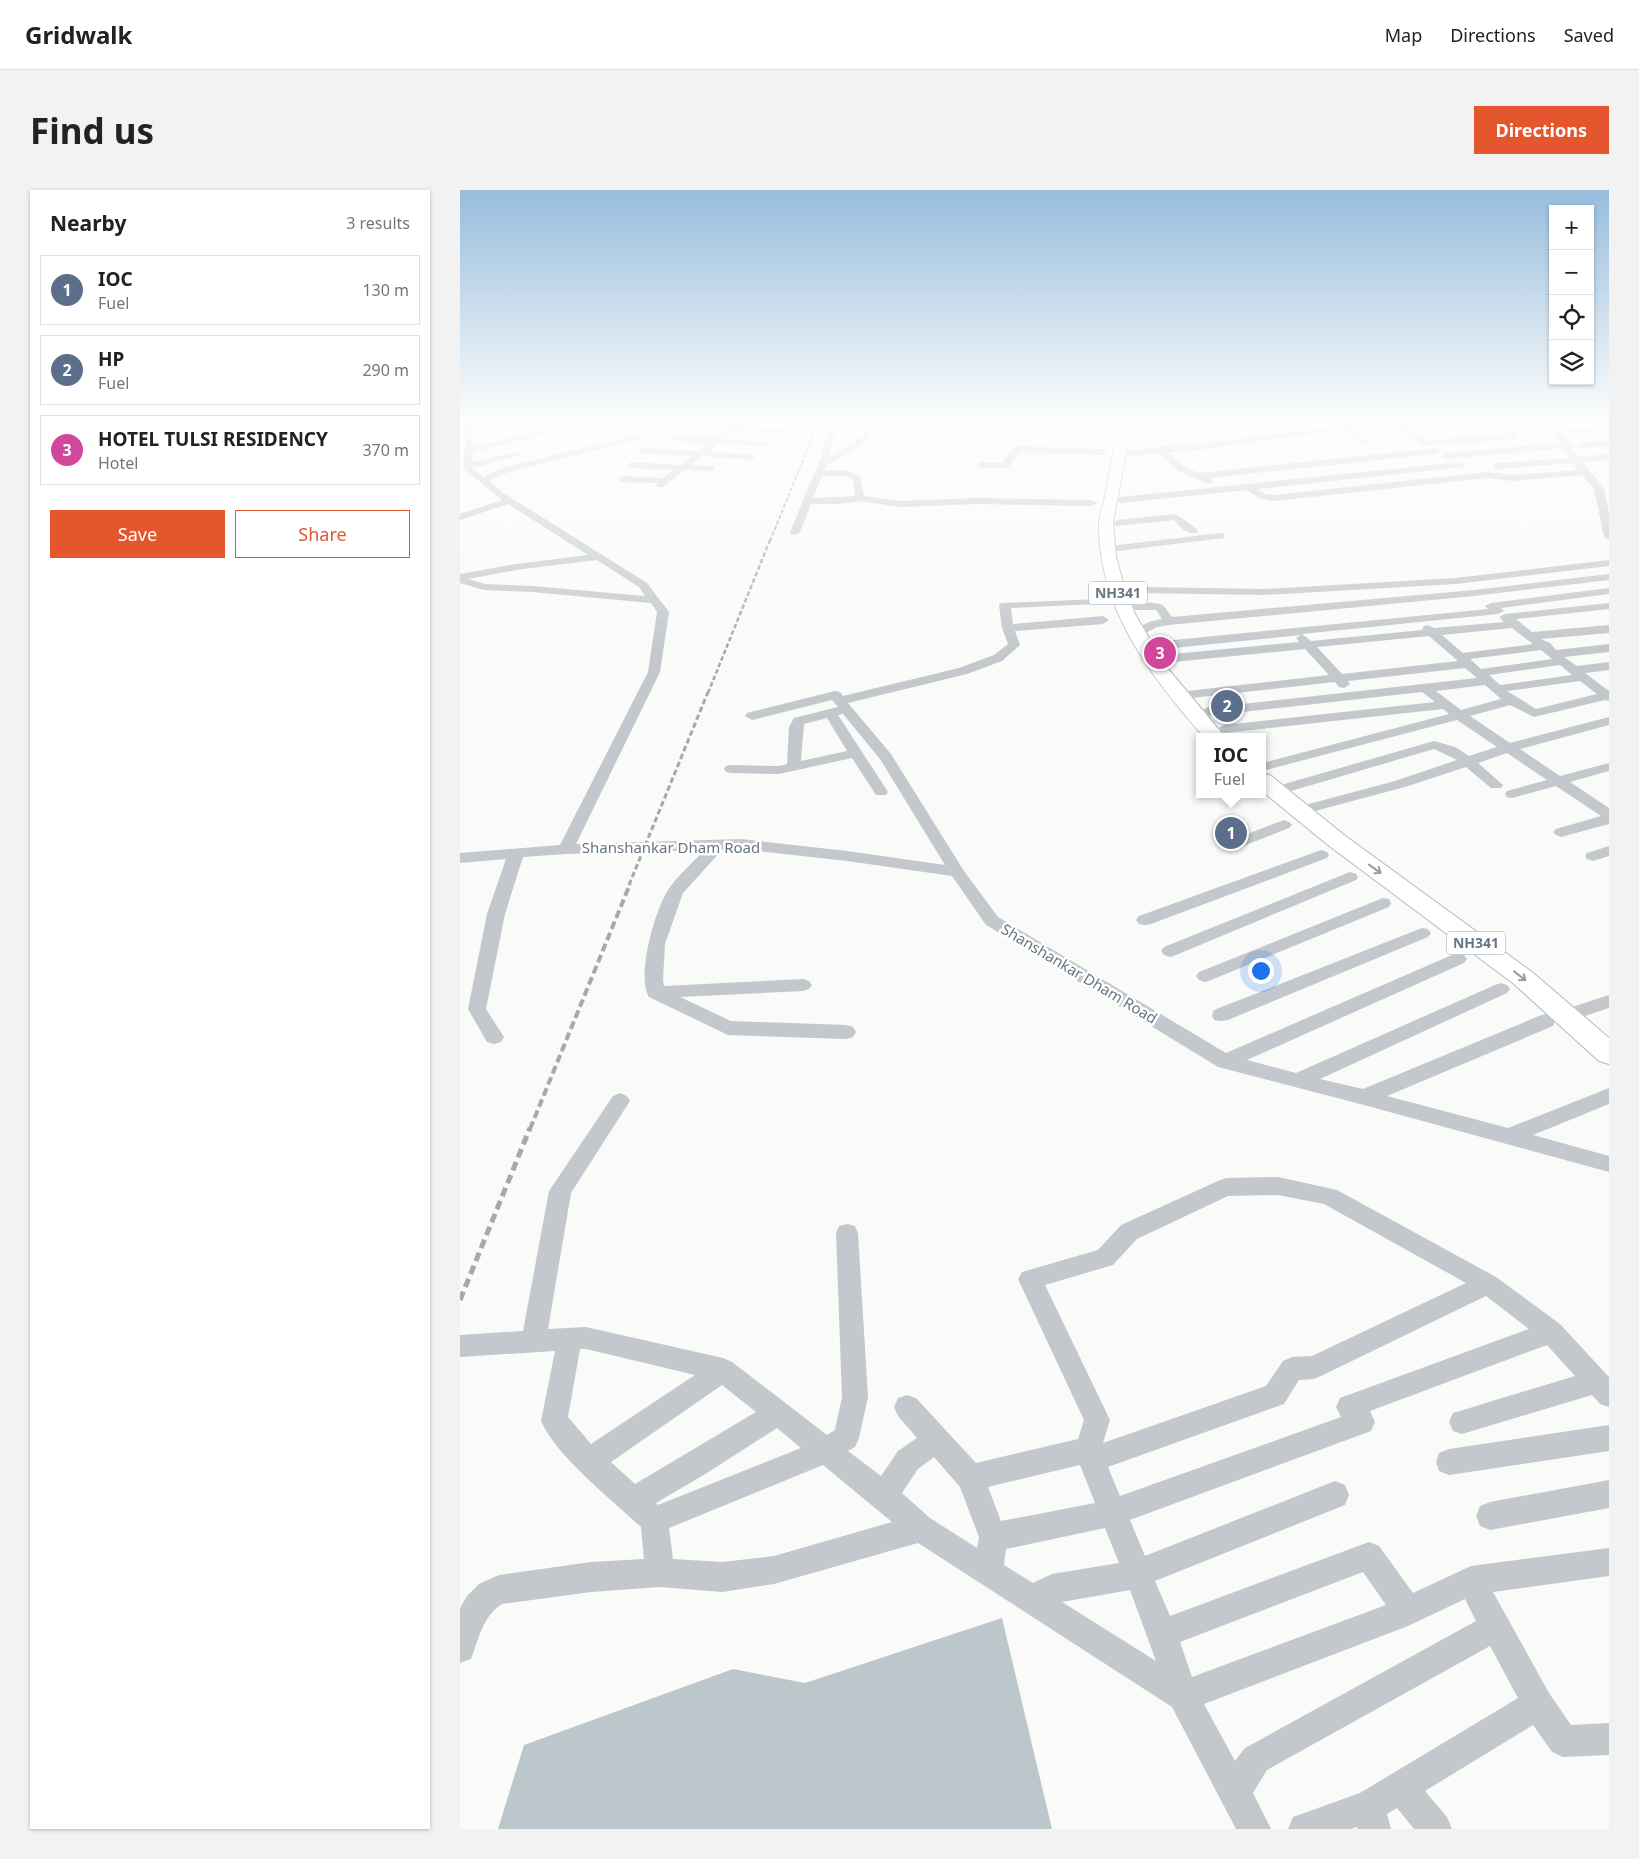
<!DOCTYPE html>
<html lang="en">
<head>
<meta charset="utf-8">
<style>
  body { margin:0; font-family:"Noto Sans",sans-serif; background:#f2f2f2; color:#222 }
  .controls { position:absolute; right:15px; top:15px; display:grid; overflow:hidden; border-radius:0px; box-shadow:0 1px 4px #0004 }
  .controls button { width:45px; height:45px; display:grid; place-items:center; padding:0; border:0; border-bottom:1px solid #e0e0e0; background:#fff; color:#222; font:25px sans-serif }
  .you { position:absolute; left:800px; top:780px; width:18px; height:18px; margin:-12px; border:4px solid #fff; border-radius:50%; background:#1a73e8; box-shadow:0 0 0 8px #1a73e833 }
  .badge { display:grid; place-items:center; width:32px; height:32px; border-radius:50%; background:#e4572e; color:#fff; font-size:16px; font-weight:700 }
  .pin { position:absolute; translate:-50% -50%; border:2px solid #fff; box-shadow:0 1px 5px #0006 }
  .popup { position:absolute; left:736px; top:543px; width:70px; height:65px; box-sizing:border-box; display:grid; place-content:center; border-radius:0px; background:#fff; filter:drop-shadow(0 1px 4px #0005); font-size:16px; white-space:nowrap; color:#767676 }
  .popup b { font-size:19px; color:#222 }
  .popup::after { content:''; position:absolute; left:50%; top:100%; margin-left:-10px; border:10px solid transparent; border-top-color:#fff }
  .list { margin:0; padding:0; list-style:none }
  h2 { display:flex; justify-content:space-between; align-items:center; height:65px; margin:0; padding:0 20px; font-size:21px }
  h2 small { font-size:16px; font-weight:400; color:#767676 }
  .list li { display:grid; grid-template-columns:32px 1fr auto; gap:15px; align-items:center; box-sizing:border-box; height:70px; margin:0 10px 10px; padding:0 10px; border:1px solid #e0e0e0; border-radius:0px }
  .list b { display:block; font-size:19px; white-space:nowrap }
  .list p { margin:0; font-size:16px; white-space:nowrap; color:#767676 }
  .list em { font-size:16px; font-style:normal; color:#767676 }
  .actions { display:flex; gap:10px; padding:15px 20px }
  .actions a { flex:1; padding:11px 0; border:1px solid #e4572e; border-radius:0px; text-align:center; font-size:18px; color:#e4572e }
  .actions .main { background:#e4572e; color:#fff }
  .icon { flex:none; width:28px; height:28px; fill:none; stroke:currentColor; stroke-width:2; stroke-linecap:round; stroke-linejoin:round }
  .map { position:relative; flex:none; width:1149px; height:1639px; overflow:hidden; border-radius:0px }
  header { display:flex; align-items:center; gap:30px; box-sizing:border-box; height:70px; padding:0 25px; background:#fff; border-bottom:1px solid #e0e0e0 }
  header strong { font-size:24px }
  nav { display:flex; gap:28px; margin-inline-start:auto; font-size:18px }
  .intro { display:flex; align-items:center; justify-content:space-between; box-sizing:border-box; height:120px; padding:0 30px }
  h1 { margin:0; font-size:35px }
  .button { padding:12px 22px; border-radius:0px; background:#e4572e; color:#fff; font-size:18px; font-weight:700 }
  main { display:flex; gap:30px; padding:0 30px }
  aside { flex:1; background:#fff; border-radius:0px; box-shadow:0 1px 4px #0004 }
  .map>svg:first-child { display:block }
</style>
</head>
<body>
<header>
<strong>Gridwalk</strong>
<nav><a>Map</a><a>Directions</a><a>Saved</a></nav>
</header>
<div class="intro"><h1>Find us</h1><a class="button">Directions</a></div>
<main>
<aside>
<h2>Nearby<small>3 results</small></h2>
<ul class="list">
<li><span class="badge" style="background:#5c6f8a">1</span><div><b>IOC</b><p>Fuel</p></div><em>130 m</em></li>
<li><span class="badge" style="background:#5c6f8a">2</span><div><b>HP</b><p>Fuel</p></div><em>290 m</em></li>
<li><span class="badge" style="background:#d1479c">3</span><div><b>HOTEL TULSI RESIDENCY</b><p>Hotel</p></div><em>370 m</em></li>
</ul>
<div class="actions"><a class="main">Save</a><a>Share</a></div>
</aside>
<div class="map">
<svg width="1149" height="1639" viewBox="0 0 1149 1639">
  <rect width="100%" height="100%" fill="#fafaf8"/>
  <!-- water -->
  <path fill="#bbc7cb" d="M542,1428L592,1639H38L64,1555L273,1479L345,1493Z"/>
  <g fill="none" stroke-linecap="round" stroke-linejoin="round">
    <!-- highway casing -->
    <g stroke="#b4b9bd" stroke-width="2">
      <g id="highway">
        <path d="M660,231H672L653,332L656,367L664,396L675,424L704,474L765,547H744C691,487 639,419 639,336C639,326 643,316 645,306C650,281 655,256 660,231Z"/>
        <path d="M802,584L810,585L884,645L1072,782L1149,848V874L1139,871L1054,794L868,655L802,601Z"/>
      </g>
    </g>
    <!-- minor -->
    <g fill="#c3c8cc" fill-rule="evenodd">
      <path d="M0,231H7L14,246L13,256L109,235L113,237L13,262L12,272L57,262L61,265L12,278L24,287L39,279L181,244L185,247L42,284L29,291L42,302L187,393L209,422L200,482L116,654L281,649L387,661L485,675L420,569L383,524L378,525L428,602L426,605H416L392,568L319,584L271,583L266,582L264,579L266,576L271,575L319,576L327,574L329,537L334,528L378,517L372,510L292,530L285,526L287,523L375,501L380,502L383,506L499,478L534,465L548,454L542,438L539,415L541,413L640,409L642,411L640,413L636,414L551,418L553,434L643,426L649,430L643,434L555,441L560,455L542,471L507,484L388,513L431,564L504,681L538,727L766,863L992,765L998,763L1004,765L1007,769L1004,773L787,870L836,883L1035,795L1041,793L1047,795L1050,799L1047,803L860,889L903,899L1079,826L1086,824L1093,826L1095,831L1093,836L927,906L1048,938L1149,898V914L1073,945L1149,966V982L904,915L758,877L526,735L492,686L387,671L281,659H263L223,703L205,754L203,790L204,796L343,789L349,791L352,795L349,799L343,801L220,807L271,831L386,835L393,837L396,842L393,847L386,849L268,845L189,807C176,786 195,720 208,700C217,686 233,673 244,660L106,664L63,667L45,724L26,819L44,847L41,852L34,854L27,852L8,819L27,724L46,669L0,673V663L100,655L188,482L197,422L191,413L72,402L24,400L0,393V384L56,374L128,365L48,314L0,330V324L42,310L3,278L6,246ZM137,370L179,397L185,406L72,396L25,394L8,389L56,380ZM367,528L387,561L341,571L344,534Z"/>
      <path d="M188,231H203L159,242L155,240Z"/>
      <path d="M278,231H287L281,236L325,239L329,241L325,243L275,241L265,249L306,251L310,254L306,257L259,253L249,262L291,264L295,267L291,270L242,266L231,275L251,276L254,277V281L225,280L203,297H197V293L163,292L158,289L163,286L203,288L214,280L171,278L167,275L171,272L221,275L232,266L182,263L178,260L179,258L239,261L249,253L217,251L213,248L217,245L256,248L266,240V236H272Z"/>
      <path d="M370,231H378L369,267L402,247L406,239L429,231H441L412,243L408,251L377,270L367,274L364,280H386L400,286L404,306L439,311L517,308L632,310L637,313L632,316L517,314L439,317L401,311L378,314H351L340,342L335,345L331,344L330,342L361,267ZM362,286H385L393,289L395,306L353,308Z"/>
      <path d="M710,231H753L749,233L673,238L669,236L673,234Z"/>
      <path d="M915,231H938L967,250L1055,243L1059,246L1055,249L965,256L931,234L890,239L907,251L908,253L904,256L881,240L730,261L707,262L724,277L739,283L976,258L980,261L976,264L749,288L754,291L749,294L718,281L698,263L667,267L663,264L667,261L714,255H730Z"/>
      <path d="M1079,231C1100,231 1108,252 1118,267L1149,264V270L1122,272L1144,298L1149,323V350L1144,347L1134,299L1122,285L1053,291L1027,288L814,311L799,308L787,300L660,313L655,310L660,307L1001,272L1005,275L1004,277L798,299L805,304L814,305L1027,282L1053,285L1118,280L1113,273L1037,279L1033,276L1037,273L1110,268L1103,258L985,269L981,266L985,263L1100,253L1092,241Z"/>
      <path d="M1149,237V241L1111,243L1107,241L1111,239Z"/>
      <path d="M1149,250V256L1121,258L1117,255L1121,252Z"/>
      <path d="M556,256L643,259L647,262L643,265L559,262L548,278H521L517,275L521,272L542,273L553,257Z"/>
      <path d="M716,324L737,339V343C727,345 720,337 714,330L657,336L652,333L657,330Z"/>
      <path d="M760,343L764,344V348L658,361L653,358L658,355Z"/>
      <path d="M1149,370V376L995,394L805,405L678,403L660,394L666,391L677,393L681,397L805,399L995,388Z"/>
      <path d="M1149,384V390L1014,406L709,435L697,437L684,444L680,443L678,440C684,432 692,431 702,429L696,420H675L669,417C676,411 694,412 703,415L712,427L1014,400Z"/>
      <path d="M1149,398V404L1041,418L1044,421L1038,424L842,444L851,451L962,440L964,436L968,435L974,438L1044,432L1039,427L1045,424L1149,413V419L1056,429L1072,442L1149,435V443L1081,449L1090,453L1096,460L1149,454V462L1104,467L1117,476L1149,472V480L1125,483L1149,501V511L1145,510L1074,527L1050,515L1010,526L1050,553L1149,527V535L1060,559L1100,586L1149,573V581L1110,592L1149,618V634L1101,647L1096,645L1093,642L1096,639L1141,626L1096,596L1052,608L1047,607L1045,604L1047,601L1087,590L1047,563L1018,573L1043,595L1041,598H1031L1006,577L945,597L855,621H845L842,618L845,615L935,591L997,570L974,559L831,601H821L819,598L821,595L974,551L995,557L1009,566L1037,557L997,530L802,581V573L989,524L983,519L764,543L757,539L764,535L975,512L962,502L746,526L739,522L746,518L1017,488L1005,478L888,491L890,494L884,498L879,497L875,492L732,508L725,504L727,501L869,485L845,459L703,473L697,469L703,465L839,452L836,448L841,445L694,460L688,456L694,452L1028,419L1025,416L1031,413ZM1052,438L1073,454L1003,463L982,445ZM969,446L998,471L882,484L857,457ZM1081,460L1092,469L1021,479L1010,469ZM1100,475L1112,485L1040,495L1029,485ZM1120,491L1137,504L1076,519L1047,501ZM1025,495L1041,509L1001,520L976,501Z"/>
      <path d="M824,630L829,632L832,635L829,638L778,658H766L764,655L766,652Z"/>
      <path d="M1149,656V666L1133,671L1127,669L1125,666L1127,663Z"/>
      <path d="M861,660L867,662L869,665L867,668L691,734L685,735L679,734L676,730L679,726Z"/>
      <path d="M890,682L896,684L898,687L896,690L716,765L710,767L704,765L701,761L704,757Z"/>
      <path d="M923,708L929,709L931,713L929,717L751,790L745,792L739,790L736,786L739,782Z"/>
      <path d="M962,738L968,739L971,743L968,747L768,830L761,831L754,830L752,825L754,820Z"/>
      <path d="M1149,805V818L1107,832L1100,831L1098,826L1100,821Z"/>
      <path d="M160,903L167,906L170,911L111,1003L88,1139L126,1137L263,1168L272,1172L367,1245L375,1240L382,1207L376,1043L379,1036L387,1034L395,1036L398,1043L408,1207L399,1248L395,1257L388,1261L421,1286L438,1261L457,1248L438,1226L434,1217L438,1208L447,1205L456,1208L516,1273L618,1249L624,1230L558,1089L562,1082L638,1060L661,1035L758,991L766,988L818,987L877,1000L1036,1087L1100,1134L1149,1187V1217L1140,1214L1132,1205L1002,1244L993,1241L989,1232L993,1223L1115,1186L1087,1155L910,1221L915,1232L911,1241L670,1330L685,1366L875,1291L885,1295L889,1305L885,1315L695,1391L710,1426L909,1352L919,1356L953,1403L1011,1376L1149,1358V1386L1033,1402L1089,1503L1111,1535L1149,1533V1565L1103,1567L1092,1562L1073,1535L965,1601L987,1627L992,1639H954L937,1618L927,1624L931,1639H897V1637L891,1639H828L833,1627L900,1603L1058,1508L1030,1456L807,1580L793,1603L811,1639H776L712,1517L458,1353L314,1394L262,1402L200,1397L131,1402L42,1414C22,1427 19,1449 11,1469L0,1473V1418L7,1406L19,1394L39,1385L131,1372L184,1369L181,1337C152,1310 96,1266 81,1231L95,1161L0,1167V1145L63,1141L89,1001L153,906ZM818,1005L864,1014L1006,1093L852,1166L832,1167L823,1171L806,1196L643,1253L650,1230L585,1095L653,1075L677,1049L768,1006ZM1026,1106L1069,1139L880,1208L876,1217L881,1227L660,1306L648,1277L824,1214L839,1190L854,1189L863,1185ZM120,1159H126L235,1185L131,1254L108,1227ZM262,1195L296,1222L175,1294L151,1272ZM317,1238L341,1258L198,1315L196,1313L247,1283ZM474,1267L500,1297L519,1347L517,1358L470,1328L442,1303L458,1279ZM363,1275L432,1332L314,1366L262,1372L213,1369L209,1338ZM620,1275L635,1313L541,1331L528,1297ZM645,1338L659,1373L592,1384L573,1393L544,1375L546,1359ZM903,1382L926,1415L732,1487L720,1452ZM670,1400L696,1471L602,1412ZM1005,1409L1016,1431L785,1558L775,1571L744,1514L948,1436Z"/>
      <path d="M1149,1235V1261L989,1285L979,1281L976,1272L979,1263L989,1259Z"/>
      <path d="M1149,1290V1318L1030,1340L1020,1336L1016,1326L1020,1316L1030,1312Z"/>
    </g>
    <!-- highway -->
    <use href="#highway" fill="#fff" fill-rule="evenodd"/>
    <!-- rail-far4 -->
    <path stroke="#a2aab0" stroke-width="2" stroke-dasharray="4 2" stroke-linecap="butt" d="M310,351L359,231"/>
    <!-- rail-far3 -->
    <path stroke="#a2aab0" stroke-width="2.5" stroke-dasharray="4.5 2.5" stroke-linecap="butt" d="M248,503L310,350"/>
    <!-- rail-far2 -->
    <path stroke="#a2aab0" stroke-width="3" stroke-dasharray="5.5 3" stroke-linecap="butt" d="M169,695L248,502"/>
    <!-- rail-far1 -->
    <path stroke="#a2aab0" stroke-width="4" stroke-dasharray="8 4" stroke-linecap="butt" d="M70,939L170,694"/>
    <!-- rail -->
    <path stroke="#a2aab0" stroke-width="5" stroke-dasharray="9 5" stroke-linecap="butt" d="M0,1110L70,938"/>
  </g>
  <!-- one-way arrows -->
  <defs><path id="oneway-shaft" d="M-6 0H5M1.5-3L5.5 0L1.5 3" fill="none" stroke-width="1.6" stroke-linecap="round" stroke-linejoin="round" transform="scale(1.25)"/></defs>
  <g stroke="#939fa8">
    <use href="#oneway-shaft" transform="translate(915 679) rotate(36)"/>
    <use href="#oneway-shaft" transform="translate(1060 786) rotate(38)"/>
  </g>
  <!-- sky -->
  <linearGradient id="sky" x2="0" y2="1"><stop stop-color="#96bcdc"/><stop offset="0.5" stop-color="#fdfdfc"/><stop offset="1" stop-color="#fdfdfc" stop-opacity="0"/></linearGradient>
  <rect width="1149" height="461" fill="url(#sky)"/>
  <g text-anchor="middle" stroke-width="5" stroke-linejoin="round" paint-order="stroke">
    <!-- shield labels -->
    <g fill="#fff" stroke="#939fa8" stroke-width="1">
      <rect x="629" y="391.5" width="58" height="23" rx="4"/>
      <rect x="987" y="741.5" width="58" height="23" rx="4"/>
    </g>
    <g font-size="14" font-weight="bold" fill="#657683">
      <text x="658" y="408">NH341</text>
      <text x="1016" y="758">NH341</text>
    </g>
    <!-- street labels -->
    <g font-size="15" fill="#657683" stroke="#fff">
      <text x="211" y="663">Shanshankar Dham Road</text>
      <text transform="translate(619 784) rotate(31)" y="5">Shanshankar Dham Road</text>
    </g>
  </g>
</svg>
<div class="controls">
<button>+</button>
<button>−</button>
<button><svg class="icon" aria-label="locate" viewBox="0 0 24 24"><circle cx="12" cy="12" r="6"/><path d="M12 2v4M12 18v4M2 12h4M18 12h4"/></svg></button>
<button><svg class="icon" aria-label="layers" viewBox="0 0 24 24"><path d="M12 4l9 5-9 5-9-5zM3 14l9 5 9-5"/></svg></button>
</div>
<div class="you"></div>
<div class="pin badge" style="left:771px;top:643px;background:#5c6f8a">1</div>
<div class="popup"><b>IOC</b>Fuel</div>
<div class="pin badge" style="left:767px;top:516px;background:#5c6f8a">2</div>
<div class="pin badge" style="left:700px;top:463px;background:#d1479c">3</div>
</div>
</main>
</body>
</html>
